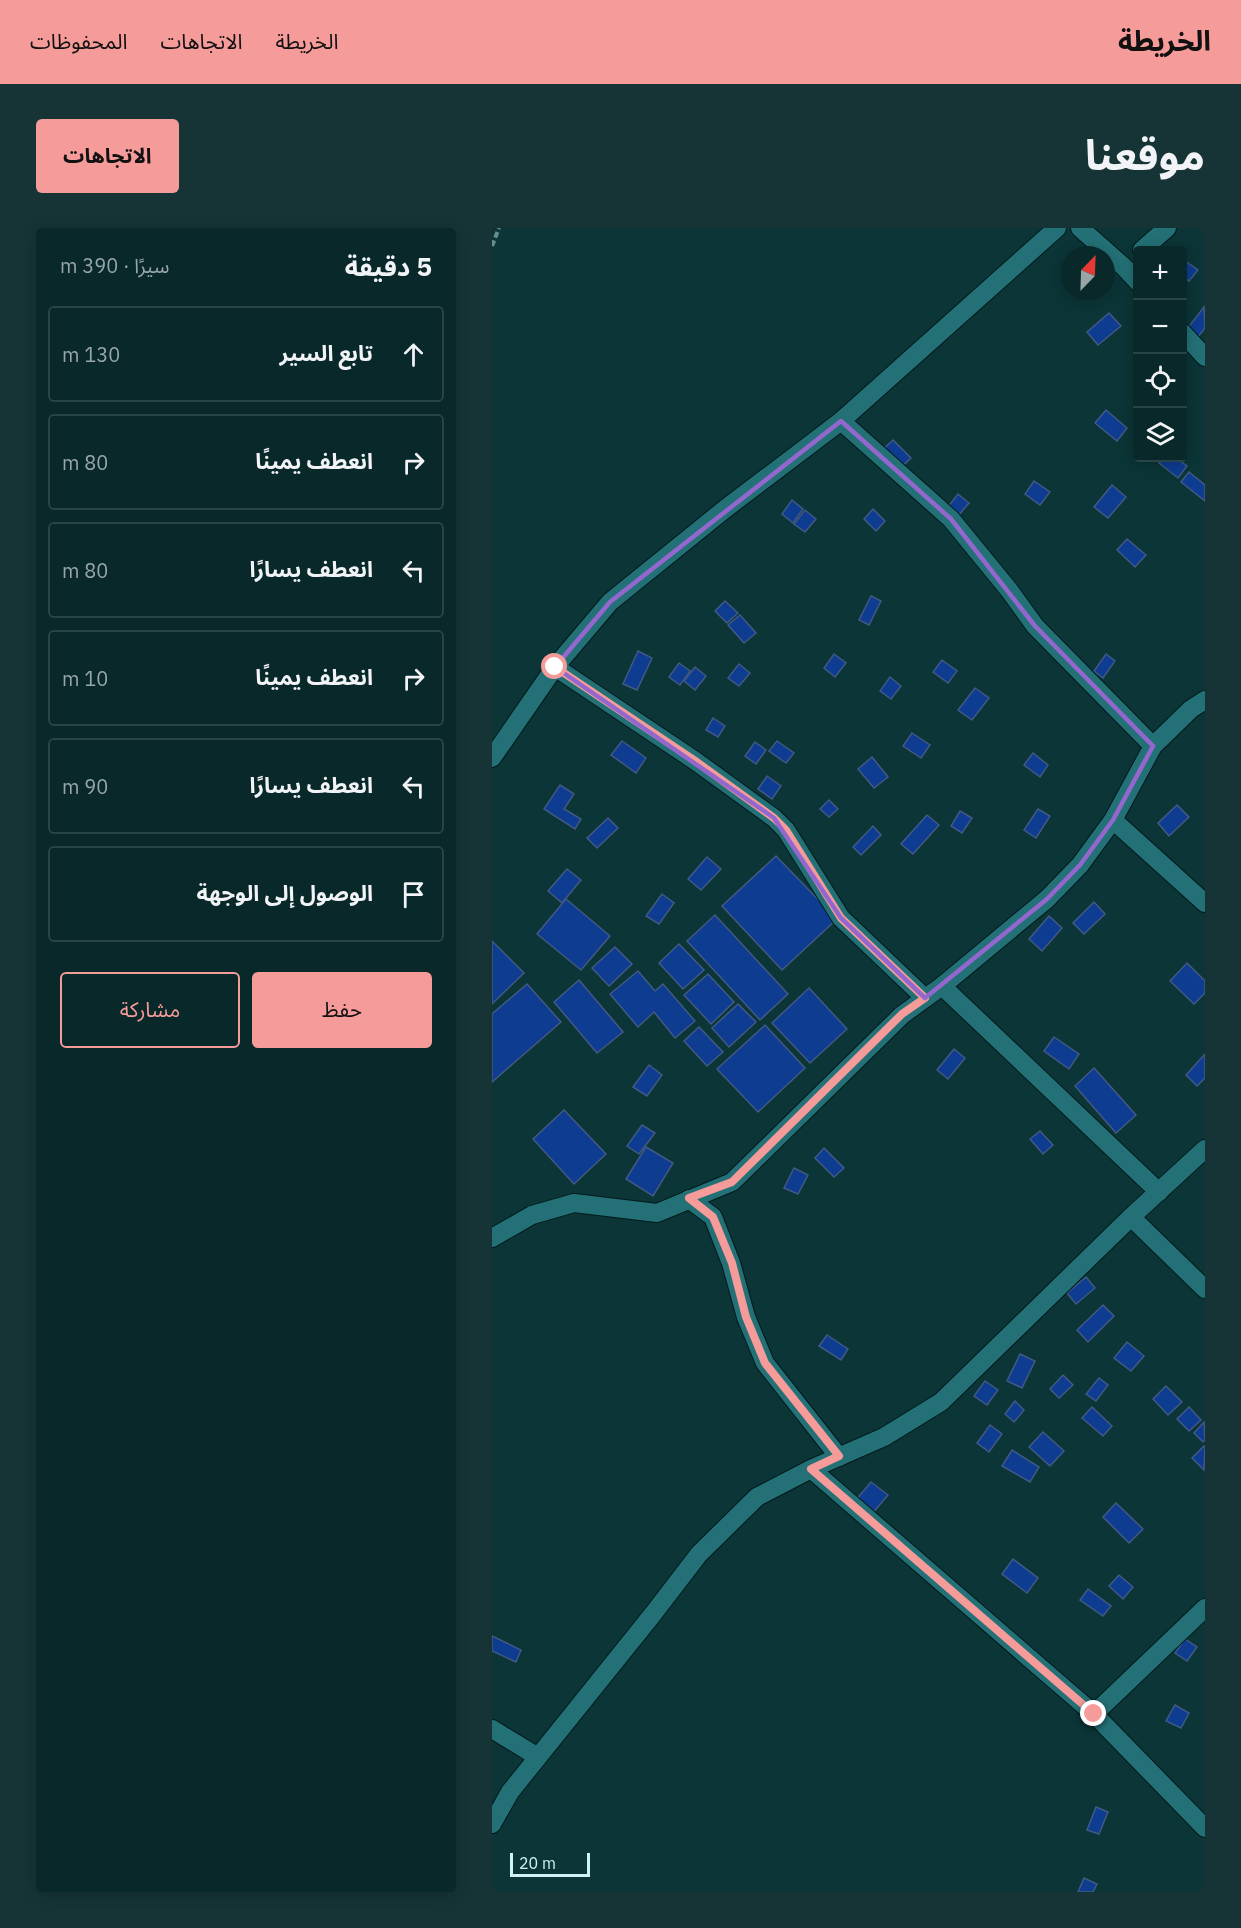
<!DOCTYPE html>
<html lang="ar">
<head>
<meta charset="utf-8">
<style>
  body { margin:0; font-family:"IBM Plex Sans","Noto Sans Arabic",sans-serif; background:#163435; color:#f1f3f6; direction:rtl }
  .controls { position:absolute; right:18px; top:18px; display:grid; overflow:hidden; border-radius:6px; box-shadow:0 3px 15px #0003 }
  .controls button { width:54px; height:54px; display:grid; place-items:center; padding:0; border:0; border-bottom:2px solid #294446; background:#082829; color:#f1f3f6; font:30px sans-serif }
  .compass { position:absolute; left:569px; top:18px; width:54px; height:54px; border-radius:50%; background:#082829; box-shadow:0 3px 15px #0003; rotate:23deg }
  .scale { position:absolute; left:18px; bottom:15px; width:80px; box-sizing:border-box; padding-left:6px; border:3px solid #cff2f5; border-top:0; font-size:16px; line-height:21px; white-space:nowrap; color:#cff2f5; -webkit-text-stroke:4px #0b3537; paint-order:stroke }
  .stop { position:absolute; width:18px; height:18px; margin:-14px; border:4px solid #f59b99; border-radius:50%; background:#fff }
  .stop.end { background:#f59b99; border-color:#fff; box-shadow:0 2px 6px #0008 }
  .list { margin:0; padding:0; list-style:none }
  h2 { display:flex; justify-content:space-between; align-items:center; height:78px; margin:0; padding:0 24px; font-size:26px }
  h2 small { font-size:20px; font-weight:400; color:#98a6a8 }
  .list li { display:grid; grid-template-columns:39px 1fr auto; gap:18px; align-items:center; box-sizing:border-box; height:96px; margin:0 12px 12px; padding:0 12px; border:2px solid #294446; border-radius:6px }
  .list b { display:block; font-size:22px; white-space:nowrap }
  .list em { font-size:20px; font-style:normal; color:#98a6a8 }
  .actions { display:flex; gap:12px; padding:18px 24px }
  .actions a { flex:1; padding:14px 0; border:2px solid #f59b99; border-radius:6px; text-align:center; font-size:21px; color:#f59b99 }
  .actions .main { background:#f59b99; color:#111 }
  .icon { flex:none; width:33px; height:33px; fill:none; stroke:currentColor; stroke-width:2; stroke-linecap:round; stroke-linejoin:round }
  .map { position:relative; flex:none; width:713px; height:1664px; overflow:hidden; direction:ltr; border-radius:6px }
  header { display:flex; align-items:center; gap:36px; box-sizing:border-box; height:84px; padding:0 30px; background:#f59b99; color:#111 }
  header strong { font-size:28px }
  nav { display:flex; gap:33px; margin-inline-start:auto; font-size:21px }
  .intro { display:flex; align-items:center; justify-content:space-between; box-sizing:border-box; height:144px; padding:0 36px }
  h1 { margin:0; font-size:42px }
  .button { padding:15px 27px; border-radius:6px; background:#f59b99; color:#111; font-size:21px; font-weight:700 }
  main { display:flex; gap:36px; padding:0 36px }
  aside { flex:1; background:#082829; border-radius:6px; box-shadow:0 3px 15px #0003 }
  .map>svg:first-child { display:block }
</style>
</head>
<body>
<header>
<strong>الخريطة</strong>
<nav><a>الخريطة</a><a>الاتجاهات</a><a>المحفوظات</a></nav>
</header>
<div class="intro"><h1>موقعنا</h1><a class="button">الاتجاهات</a></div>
<main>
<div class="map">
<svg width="713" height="1664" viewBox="0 0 713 1664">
  <rect width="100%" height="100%" fill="#0b3537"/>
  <!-- building -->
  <g fill="#0d3c91" stroke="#425983" stroke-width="1.5">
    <path d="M690,31L706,42L697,53L690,48Z"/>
    <path d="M712,79L713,100L706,109L695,101Z"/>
    <path d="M617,85L629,98L606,117L595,104Z"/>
    <path d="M614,182L635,200L625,213L603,195Z"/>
    <path d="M401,212L419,230L402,246L384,228Z"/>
    <path d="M672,230H684L695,238L686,250L667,235Z"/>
    <path d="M697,244L713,257V273L689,254Z"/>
    <path d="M542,253L558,264L548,277L533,266Z"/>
    <path d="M620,257L634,269L616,290L602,279Z"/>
    <path d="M466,266L477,275L466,288L455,280Z"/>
    <path d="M300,272L311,281L301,295L290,286Z"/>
    <path d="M381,281L393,293L384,303L372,291Z"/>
    <path d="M313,282L324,291L313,304L302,296Z"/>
    <path d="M635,311L654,327L643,339L625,322Z"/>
    <path d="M379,368L389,373L377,397L367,392Z"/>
    <path d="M233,373L246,385L235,395L223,383Z"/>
    <path d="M248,387L264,405L252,415L236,397Z"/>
    <path d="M146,423L160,430L145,462L131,456Z"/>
    <path d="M342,426L354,435L343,449L332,440Z"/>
    <path d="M614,426L623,433L611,450L602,443Z"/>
    <path d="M450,432L465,443L456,455L441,444Z"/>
    <path d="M187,435L198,443L188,457L177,449Z"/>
    <path d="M247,436L258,445L247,458L236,450Z"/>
    <path d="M203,439L214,448L203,462L192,453Z"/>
    <path d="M398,449L409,458L399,471L388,463Z"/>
    <path d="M483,460L497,470L480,492L466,482Z"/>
    <path d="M221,490L233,498L226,509L214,502Z"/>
    <path d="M420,505L438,517L429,530L411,518Z"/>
    <path d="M130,513L154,530L144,545L119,527Z"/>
    <path d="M285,513L302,525L294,535L277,523Z"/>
    <path d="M263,514L274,522L264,536L253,528Z"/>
    <path d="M541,525L556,537L548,549L532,537Z"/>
    <path d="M380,529L396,549L382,560L366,541Z"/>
    <path d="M275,548L289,558L280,571L266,561Z"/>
    <path d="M68,557L82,566L72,581L89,591L83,601L52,581Z"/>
    <path d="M337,572L346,581L337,589L328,581Z"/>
    <path d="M685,577L697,589L677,608L666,595Z"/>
    <path d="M546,581L558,588L544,610L532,602Z"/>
    <path d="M468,583L480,590L470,605L459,598Z"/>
    <path d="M435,587L447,597L421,626L409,616Z"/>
    <path d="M116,590L126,600L105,620L95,610Z"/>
    <path d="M381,598L389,607L369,627L361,619Z"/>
    <path d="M284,628L345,691L290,742L230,678Z"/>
    <path d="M215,629L229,641L209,662L196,651Z"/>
    <path d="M75,641L89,652L70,675L56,663Z"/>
    <path d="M170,666L182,675L167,696L154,688Z"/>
    <path d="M74,671L118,708L89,742L45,706Z"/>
    <path d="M602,674L613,686L592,706L581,695Z"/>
    <path d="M223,687L296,766L268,792L195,713Z"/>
    <path d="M557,688L570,700L550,723L537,711Z"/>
    <path d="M0,713L32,745L0,776Z"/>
    <path d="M187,716L212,742L191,761L167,735Z"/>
    <path d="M123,719L140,736L117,758L100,740Z"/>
    <path d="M695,735L713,753V765L702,776L678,753Z"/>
    <path d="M146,743L163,763L171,756L203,793L183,810L162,784L146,799L118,766Z"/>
    <path d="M216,746L242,774L219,796L192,767Z"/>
    <path d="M87,752L131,804L105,825L62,774Z"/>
    <path d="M35,756L69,794L0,854V786Z"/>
    <path d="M317,760L355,801L318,835L280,795Z"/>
    <path d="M246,776L264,794L237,819L220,800Z"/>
    <path d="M273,797L313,840L266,884L225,841Z"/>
    <path d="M207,799L231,824L215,838L192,813Z"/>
    <path d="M562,809L587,826L577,841L552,823Z"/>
    <path d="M462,821L473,830L456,851L445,842Z"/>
    <path d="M713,826V850L705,858L694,847Z"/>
    <path d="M157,837L170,847L155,868L141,859Z"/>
    <path d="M602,840L644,887L624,905L583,858Z"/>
    <path d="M72,882L114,926L82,956L41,911Z"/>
    <path d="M150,897L163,905L147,926L135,918Z"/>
    <path d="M548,903L561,917L551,926L538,911Z"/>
    <path d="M154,919L181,935L161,968L134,951Z"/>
    <path d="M332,920L352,940L342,949L323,930Z"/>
    <path d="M302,940L316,947L306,966L292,960Z"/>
    <path d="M594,1049L603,1060L584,1076L575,1065Z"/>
    <path d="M611,1077L622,1088L596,1114L585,1102Z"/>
    <path d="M335,1107L356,1121L349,1132L327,1118Z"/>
    <path d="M635,1114L652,1128L639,1143L622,1130Z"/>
    <path d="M528,1126L543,1133L530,1160L515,1153Z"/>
    <path d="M571,1147L581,1157L567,1170L558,1161Z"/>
    <path d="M607,1150L616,1157L604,1173L594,1166Z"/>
    <path d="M493,1153L506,1162L495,1177L482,1168Z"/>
    <path d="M674,1158L690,1174L676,1187L661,1171Z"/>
    <path d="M523,1173L532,1182L522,1194L513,1186Z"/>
    <path d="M600,1179L620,1198L611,1208L590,1190Z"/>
    <path d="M697,1179L709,1192L697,1203L685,1191Z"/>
    <path d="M712,1194L713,1212L711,1214L702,1205Z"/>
    <path d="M498,1197L510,1206L497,1224L485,1215Z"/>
    <path d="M551,1204L572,1223L558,1238L537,1219Z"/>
    <path d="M712,1218L713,1219L712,1242L700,1230Z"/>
    <path d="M520,1222L547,1239L538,1254L510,1238Z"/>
    <path d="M379,1254L396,1267L379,1287L363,1273Z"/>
    <path d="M624,1275L651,1301L637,1315L611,1289Z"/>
    <path d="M521,1331L546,1350L535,1365L510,1346Z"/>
    <path d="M627,1347L641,1359L631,1371L617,1358Z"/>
    <path d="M596,1361L619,1378L611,1388L588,1372Z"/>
    <path d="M0,1408L29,1422L24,1434L0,1423Z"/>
    <path d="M693,1411L705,1419L695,1433L683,1425Z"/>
    <path d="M683,1477L697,1485L689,1500L674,1493Z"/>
    <path d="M604,1579L616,1584L607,1606L595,1602Z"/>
    <path d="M592,1650L605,1656L601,1664H586Z"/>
  </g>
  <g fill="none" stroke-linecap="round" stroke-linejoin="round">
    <!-- minor casing -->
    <g stroke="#031a1c" stroke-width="20">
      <g id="minor">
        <path d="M588,0L632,39L646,54"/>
        <path d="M650,22L675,0"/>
        <path d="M690,104L713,129"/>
        <path d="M349,193L459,291L517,362L543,398L661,518"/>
        <path d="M63,439L202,532L282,590L294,602L349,690L433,770"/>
        <path d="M0,530L63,439L118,374L233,281L349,193L565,0"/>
        <path d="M621,592L713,675"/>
        <path d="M450,758L667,964"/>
        <path d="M197,971L221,989L239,1035L254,1089L273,1135L347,1229"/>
        <path d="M639,989L713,1061"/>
        <path d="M0,1010L40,987L82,975L165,985L240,954L410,787L450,758L555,671L588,637L621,592L661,518L699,481L713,472"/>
        <path d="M319,1241L602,1486L713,1600"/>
        <path d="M602,1486L713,1380"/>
        <path d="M0,1501L46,1529"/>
        <path d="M0,1596L18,1564L161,1386L207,1326L265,1269L319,1241L392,1209L449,1174L639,989L713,921"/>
      </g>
    </g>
    <!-- path -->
    <path stroke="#668d8f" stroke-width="4" stroke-dasharray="6 3" stroke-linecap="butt" d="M0,18L7,0"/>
    <!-- minor -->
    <use href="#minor" stroke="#237176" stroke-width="18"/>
  </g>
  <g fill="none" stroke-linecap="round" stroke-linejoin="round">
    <!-- route -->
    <path stroke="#f59b99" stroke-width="8" d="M63,439L202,532L282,590L294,602L349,690L433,770L410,786L240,954L197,970L221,989L240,1035L254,1089L273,1135L347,1228L319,1241L602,1486"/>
  </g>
  <!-- marked area -->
  <path fill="none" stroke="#9467cf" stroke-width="4.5" stroke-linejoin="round" d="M349,193L459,291L543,398L661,518L621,592L588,637L555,671L433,770L349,690L282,590L63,439L118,374Z"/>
</svg>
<div class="controls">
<button>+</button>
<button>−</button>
<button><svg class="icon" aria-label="locate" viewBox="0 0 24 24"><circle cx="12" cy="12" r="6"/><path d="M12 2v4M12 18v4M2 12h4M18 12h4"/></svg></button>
<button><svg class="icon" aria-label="layers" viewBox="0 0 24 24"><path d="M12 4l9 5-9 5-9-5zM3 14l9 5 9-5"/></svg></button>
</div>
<svg class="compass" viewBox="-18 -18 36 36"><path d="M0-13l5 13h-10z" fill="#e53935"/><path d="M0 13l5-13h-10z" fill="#98a6a8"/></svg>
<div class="scale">20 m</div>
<div class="stop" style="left:63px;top:439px"></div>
<div class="stop end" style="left:602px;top:1486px"></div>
</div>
<aside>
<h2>5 دقيقة<small>سيرًا · 390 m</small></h2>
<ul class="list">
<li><svg class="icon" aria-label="ahead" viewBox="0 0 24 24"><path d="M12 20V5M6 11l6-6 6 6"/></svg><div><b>تابع السير</b></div><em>130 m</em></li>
<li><svg class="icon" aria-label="right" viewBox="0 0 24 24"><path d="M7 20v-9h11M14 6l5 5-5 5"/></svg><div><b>انعطف يمينًا</b></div><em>80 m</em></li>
<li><svg class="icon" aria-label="left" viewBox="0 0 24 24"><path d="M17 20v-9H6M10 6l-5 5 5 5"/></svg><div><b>انعطف يسارًا</b></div><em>80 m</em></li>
<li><svg class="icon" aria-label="right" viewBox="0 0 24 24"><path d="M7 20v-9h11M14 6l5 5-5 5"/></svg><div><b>انعطف يمينًا</b></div><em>10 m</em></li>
<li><svg class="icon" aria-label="left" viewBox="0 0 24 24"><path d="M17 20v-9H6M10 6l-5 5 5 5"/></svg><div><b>انعطف يسارًا</b></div><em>90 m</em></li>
<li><svg class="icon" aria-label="arrive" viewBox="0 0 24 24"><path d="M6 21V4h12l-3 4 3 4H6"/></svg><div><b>الوصول إلى الوجهة</b></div></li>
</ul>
<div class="actions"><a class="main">حفظ</a><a>مشاركة</a></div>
</aside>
</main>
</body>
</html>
